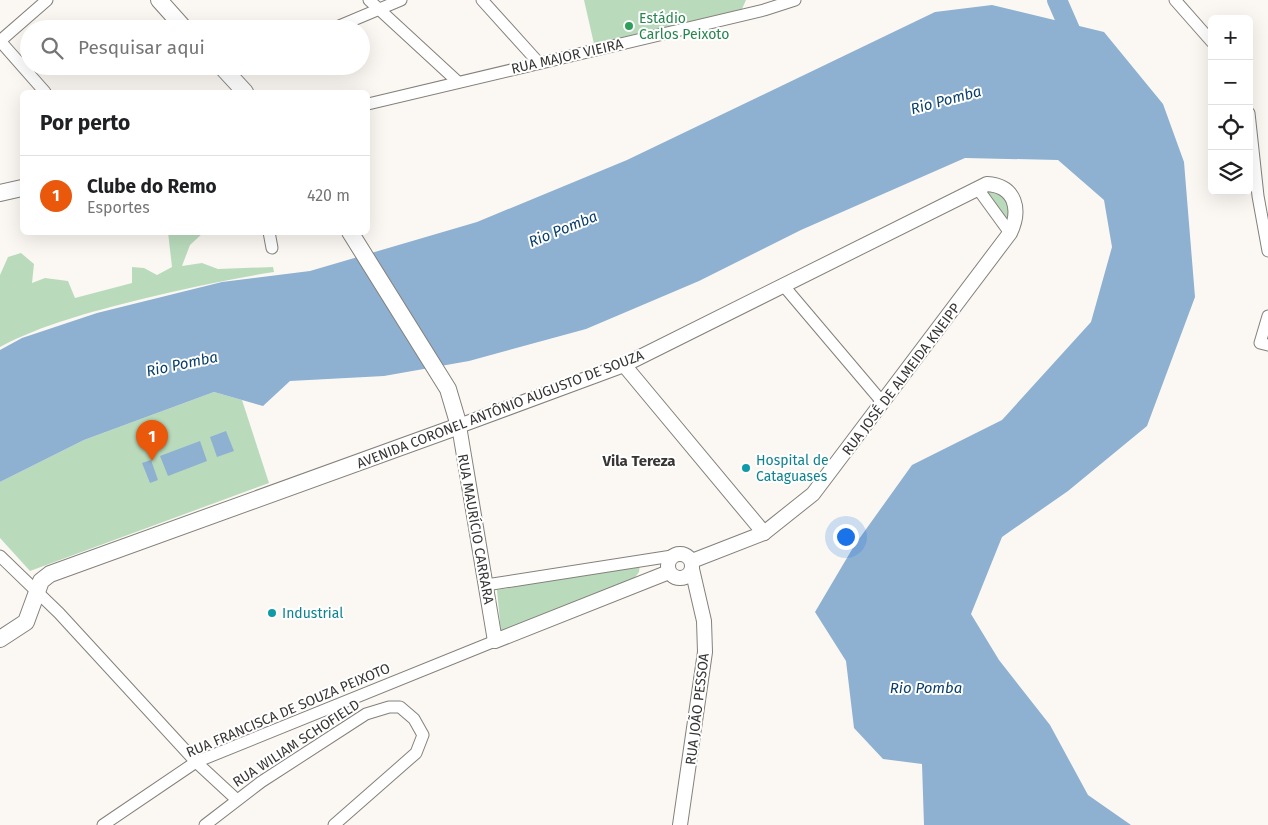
<!DOCTYPE html>
<html lang="pt">
<head>
<meta charset="utf-8">
<style>
  body { margin:0; font-family:"Fira Sans",sans-serif; background:#f6f6f6; color:#202124 }
  .controls { position:absolute; right:15px; top:15px; display:grid; overflow:hidden; border-radius:8px; box-shadow:0 5px 20px #0002 }
  .controls button { width:45px; height:45px; display:grid; place-items:center; padding:0; border:0; border-bottom:1px solid #e0e0e0; background:#fff; color:#202124; font:25px sans-serif }
  .you { position:absolute; left:845px; top:536px; width:18px; height:18px; margin:-12px; border:4px solid #fff; border-radius:50%; background:#1a73e8; box-shadow:0 0 0 8px #1a73e833 }
  .badge { display:grid; place-items:center; width:32px; height:32px; border-radius:50%; background:#ea580c; color:#fff; font-size:16px; font-weight:700 }
  .pin { position:absolute; translate:-50% -41px; filter:drop-shadow(0 1px 2px #0008) }
  .pin::after { content:''; position:absolute; top:26px; width:18px; height:15px; background:inherit; clip-path:polygon(0 0,100% 0,50% 100%) }
  .list { margin:0; padding:0; list-style:none }
  h2 { display:flex; justify-content:space-between; align-items:center; height:65px; margin:0; padding:0 20px; font-size:21px }
  h2 small { font-size:16px; font-weight:400; color:#757577 }
  .list li { display:grid; grid-template-columns:32px 1fr auto; gap:15px; align-items:center; box-sizing:border-box; height:80px; padding:0 20px; border-top:1px solid #e0e0e0 }
  .list b { display:block; font-size:19px; white-space:nowrap }
  .list p { margin:0; font-size:16px; white-space:nowrap; color:#757577 }
  .list em { font-size:16px; font-style:normal; color:#757577 }
  .icon { flex:none; width:28px; height:28px; fill:none; stroke:currentColor; stroke-width:2; stroke-linecap:round; stroke-linejoin:round }
  .map { position:relative; flex:none; width:1268px; height:825px; overflow:hidden }
  .search { position:absolute; background:#fff; box-shadow:0 5px 20px #0002; left:20px; top:20px; width:350px; height:55px; display:flex; align-items:center; gap:12px; box-sizing:border-box; padding:0 18px; border-radius:28px; color:#757577; font-size:19px }
  .panel { position:absolute; background:#fff; box-shadow:0 5px 20px #0002; left:20px; top:90px; width:350px; height:145px; border-radius:8px }
  .map>svg:first-child { display:block }
</style>
</head>
<body>
<div class="map">
<svg width="1268" height="825" viewBox="0 0 1268 825">
  <rect width="100%" height="100%" fill="#fbf8f3"/>
  <!-- green -->
  <g fill="#b9dbbc">
    <path d="M584,0H746L742,9L594,44Z"/>
    <path d="M1002,190L1009,197V228L991,201L988,192Z"/>
    <path d="M168,232L203,233L190,245L182,266L202,263L218,269L273,267L274,272C228,279 183,289 138,300C91,312 43,324 0,347V275L8,257L21,253L34,264L32,283L45,278L68,281L75,298L132,283V267L144,268L157,275L172,267Z"/>
    <path d="M214,392L242,400L269,483L30,571L0,538V482L84,440Z"/>
    <path d="M640,564L639,572L633,580L501,633L497,590Z"/>
  </g>
  <!-- water -->
  <g fill="#8eb0d1">
    <path d="M992,5L1104,32L1163,104L1184,162L1195,297L1147,426L1068,491L1002,537L971,614L999,660L1050,725L1088,795L1131,825H924L922,764L883,759L854,728L846,661L815,612L854,546L912,465L1002,420L1091,322L1112,247L1104,200L1058,160L965,158L801,230L699,281L586,329L469,361L384,376L290,381L263,406L214,392L84,440L0,482V350L22,338L97,313L222,282L310,271L477,222L627,160L935,12Z"/>
    <path d="M226,431L234,451L217,457L210,437Z"/>
    <path d="M200,441L207,461L168,476L160,456Z"/>
    <path d="M151,460L158,480L150,483L142,463Z"/>
  </g>
  <g fill="none" stroke-linecap="round" stroke-linejoin="round">
    <!-- river -->
    <path stroke="#8eb0d1" stroke-width="20" d="M1057,0L1078,48"/>
    <!-- minor casing -->
    <g stroke="#84817c" stroke-width="13">
      <g id="minor">
        <path d="M369,0L458,82"/>
        <path d="M482,0L538,62"/>
        <path d="M1175,0L1212,42"/>
        <path d="M332,29L401,0"/>
        <path d="M0,41L45,92"/>
        <path d="M0,41L47,0"/>
        <path d="M227,72L241,66"/>
        <path d="M368,104L764,10L795,0"/>
        <path d="M1249,113L1258,196L1268,251"/>
        <path d="M978,189L1010,233"/>
        <path d="M269,232L272,248"/>
        <path d="M783,285L883,403"/>
        <path d="M1268,316L1260,343L1268,345"/>
        <path d="M0,556L59,613L196,762L236,799"/>
        <path d="M486,585L672,556"/>
        <path d="M103,825L196,762L495,641"/>
        <path d="M205,825L261,782L366,714L389,707H400L414,719L423,735L416,753L334,825"/>
      </g>
    </g>
    <!-- tertiary casing -->
    <g stroke="#84817c" stroke-width="16">
      <g id="tertiary">
        <path d="M624,365L764,533"/>
        <circle cx="680" cy="566" r="12"/>
        <path d="M669,572L495,641L459,426L624,365L987,184C1016,186 1021,210 1010,233L813,494L764,533L692,561"/>
        <path d="M680,825L705,652L704,621L692,569"/>
      </g>
    </g>
    <!-- secondary casing -->
    <g stroke="#84817c" stroke-width="18">
      <g id="secondary">
        <path d="M159,0L185,29"/>
        <path d="M221,66L245,92"/>
        <path d="M0,193L22,188"/>
        <path d="M0,639L26,622L41,581L50,574L459,426L448,389L350,232"/>
      </g>
    </g>
    <!-- minor -->
    <use href="#minor" stroke="#fff" stroke-width="11"/>
    <!-- tertiary -->
    <use href="#tertiary" stroke="#fff" stroke-width="14"/>
    <!-- secondary -->
    <use href="#secondary" stroke="#fff" stroke-width="16"/>
  </g>
  <!-- markers -->
  <circle fill="#2e9e5b" stroke="#fff" stroke-width="2" cx="629" cy="26" r="5"/>
  <g fill="#0f9aa8" stroke="#fff" stroke-width="2">
    <circle cx="746" cy="468" r="5"/>
    <circle cx="272" cy="613" r="5"/>
  </g>
  <g text-anchor="middle" stroke-width="4" stroke-linejoin="round" paint-order="stroke">
    <!-- leisure labels -->
    <g font-size="14" fill="#27864d" stroke="#fff" text-anchor="start">
      <text x="639" y="23">Estádio<tspan x="639" dy="16">Carlos Peixoto</tspan></text>
    </g>
    <!-- street labels -->
    <g font-size="14" fill="#373634" stroke="#fff">
      <text transform="translate(567 56) rotate(-13)" y="5">RUA MAJOR VIEIRA</text>
      <text transform="translate(901 379) rotate(-53)" y="5">RUA JOSÉ DE ALMEIDA KNEIPP</text>
      <text transform="translate(500 409) rotate(-21)" y="5">AVENIDA CORONEL ANTÔNIO AUGUSTO DE SOUZA</text>
      <text transform="translate(476 529) rotate(80)" y="5">RUA MAURÍCIO CARRARA</text>
      <text transform="translate(697 709) rotate(-83)" y="5">RUA JOÃO PESSOA</text>
      <text transform="translate(288 710) rotate(-23)" y="5">RUA FRANCISCA DE SOUZA PEIXOTO</text>
      <text transform="translate(296 743) rotate(-33)" y="5">RUA WILIAM SCHOFIELD</text>
    </g>
    <!-- culture labels -->
    <g font-size="14" fill="#0d838f" stroke="#fff" text-anchor="start">
      <text x="756" y="465">Hospital de<tspan x="756" dy="16">Cataguases</tspan></text>
      <text x="282" y="618">Industrial</text>
    </g>
    <!-- water labels -->
    <g font-size="15" font-style="italic" fill="#093f6a" stroke="#fff">
      <text transform="translate(946 100) rotate(-15)" y="5">Rio Pomba</text>
      <text transform="translate(563 229) rotate(-22)" y="5">Rio Pomba</text>
      <text transform="translate(182 364) rotate(-12)" y="5">Rio Pomba</text>
      <text x="926" y="693">Rio Pomba</text>
    </g>
    <!-- neighbourhood labels -->
    <g font-size="15" font-weight="bold" fill="#373634" stroke="#fff">
      <text x="639" y="466">Vila Tereza</text>
    </g>
  </g>
</svg>
<div class="controls">
<button>+</button>
<button>−</button>
<button><svg class="icon" aria-label="locate" viewBox="0 0 24 24"><circle cx="12" cy="12" r="6"/><path d="M12 2v4M12 18v4M2 12h4M18 12h4"/></svg></button>
<button><svg class="icon" aria-label="layers" viewBox="0 0 24 24"><path d="M12 4l9 5-9 5-9-5zM3 14l9 5 9-5"/></svg></button>
</div>
<div class="you"></div>
<div class="pin badge" style="left:152px;top:461px">1</div>
<div class="search"><svg class="icon" aria-label="search" viewBox="0 0 24 24"><circle cx="10" cy="10" r="6"/><path d="M15 15l6 6"/></svg>Pesquisar aqui</div>
<section class="panel">
<h2>Por perto<small></small></h2>
<ul class="list">
<li><span class="badge">1</span><div><b>Clube do Remo</b><p>Esportes</p></div><em>420 m</em></li>
</ul>
</section>
</div>
</body>
</html>
